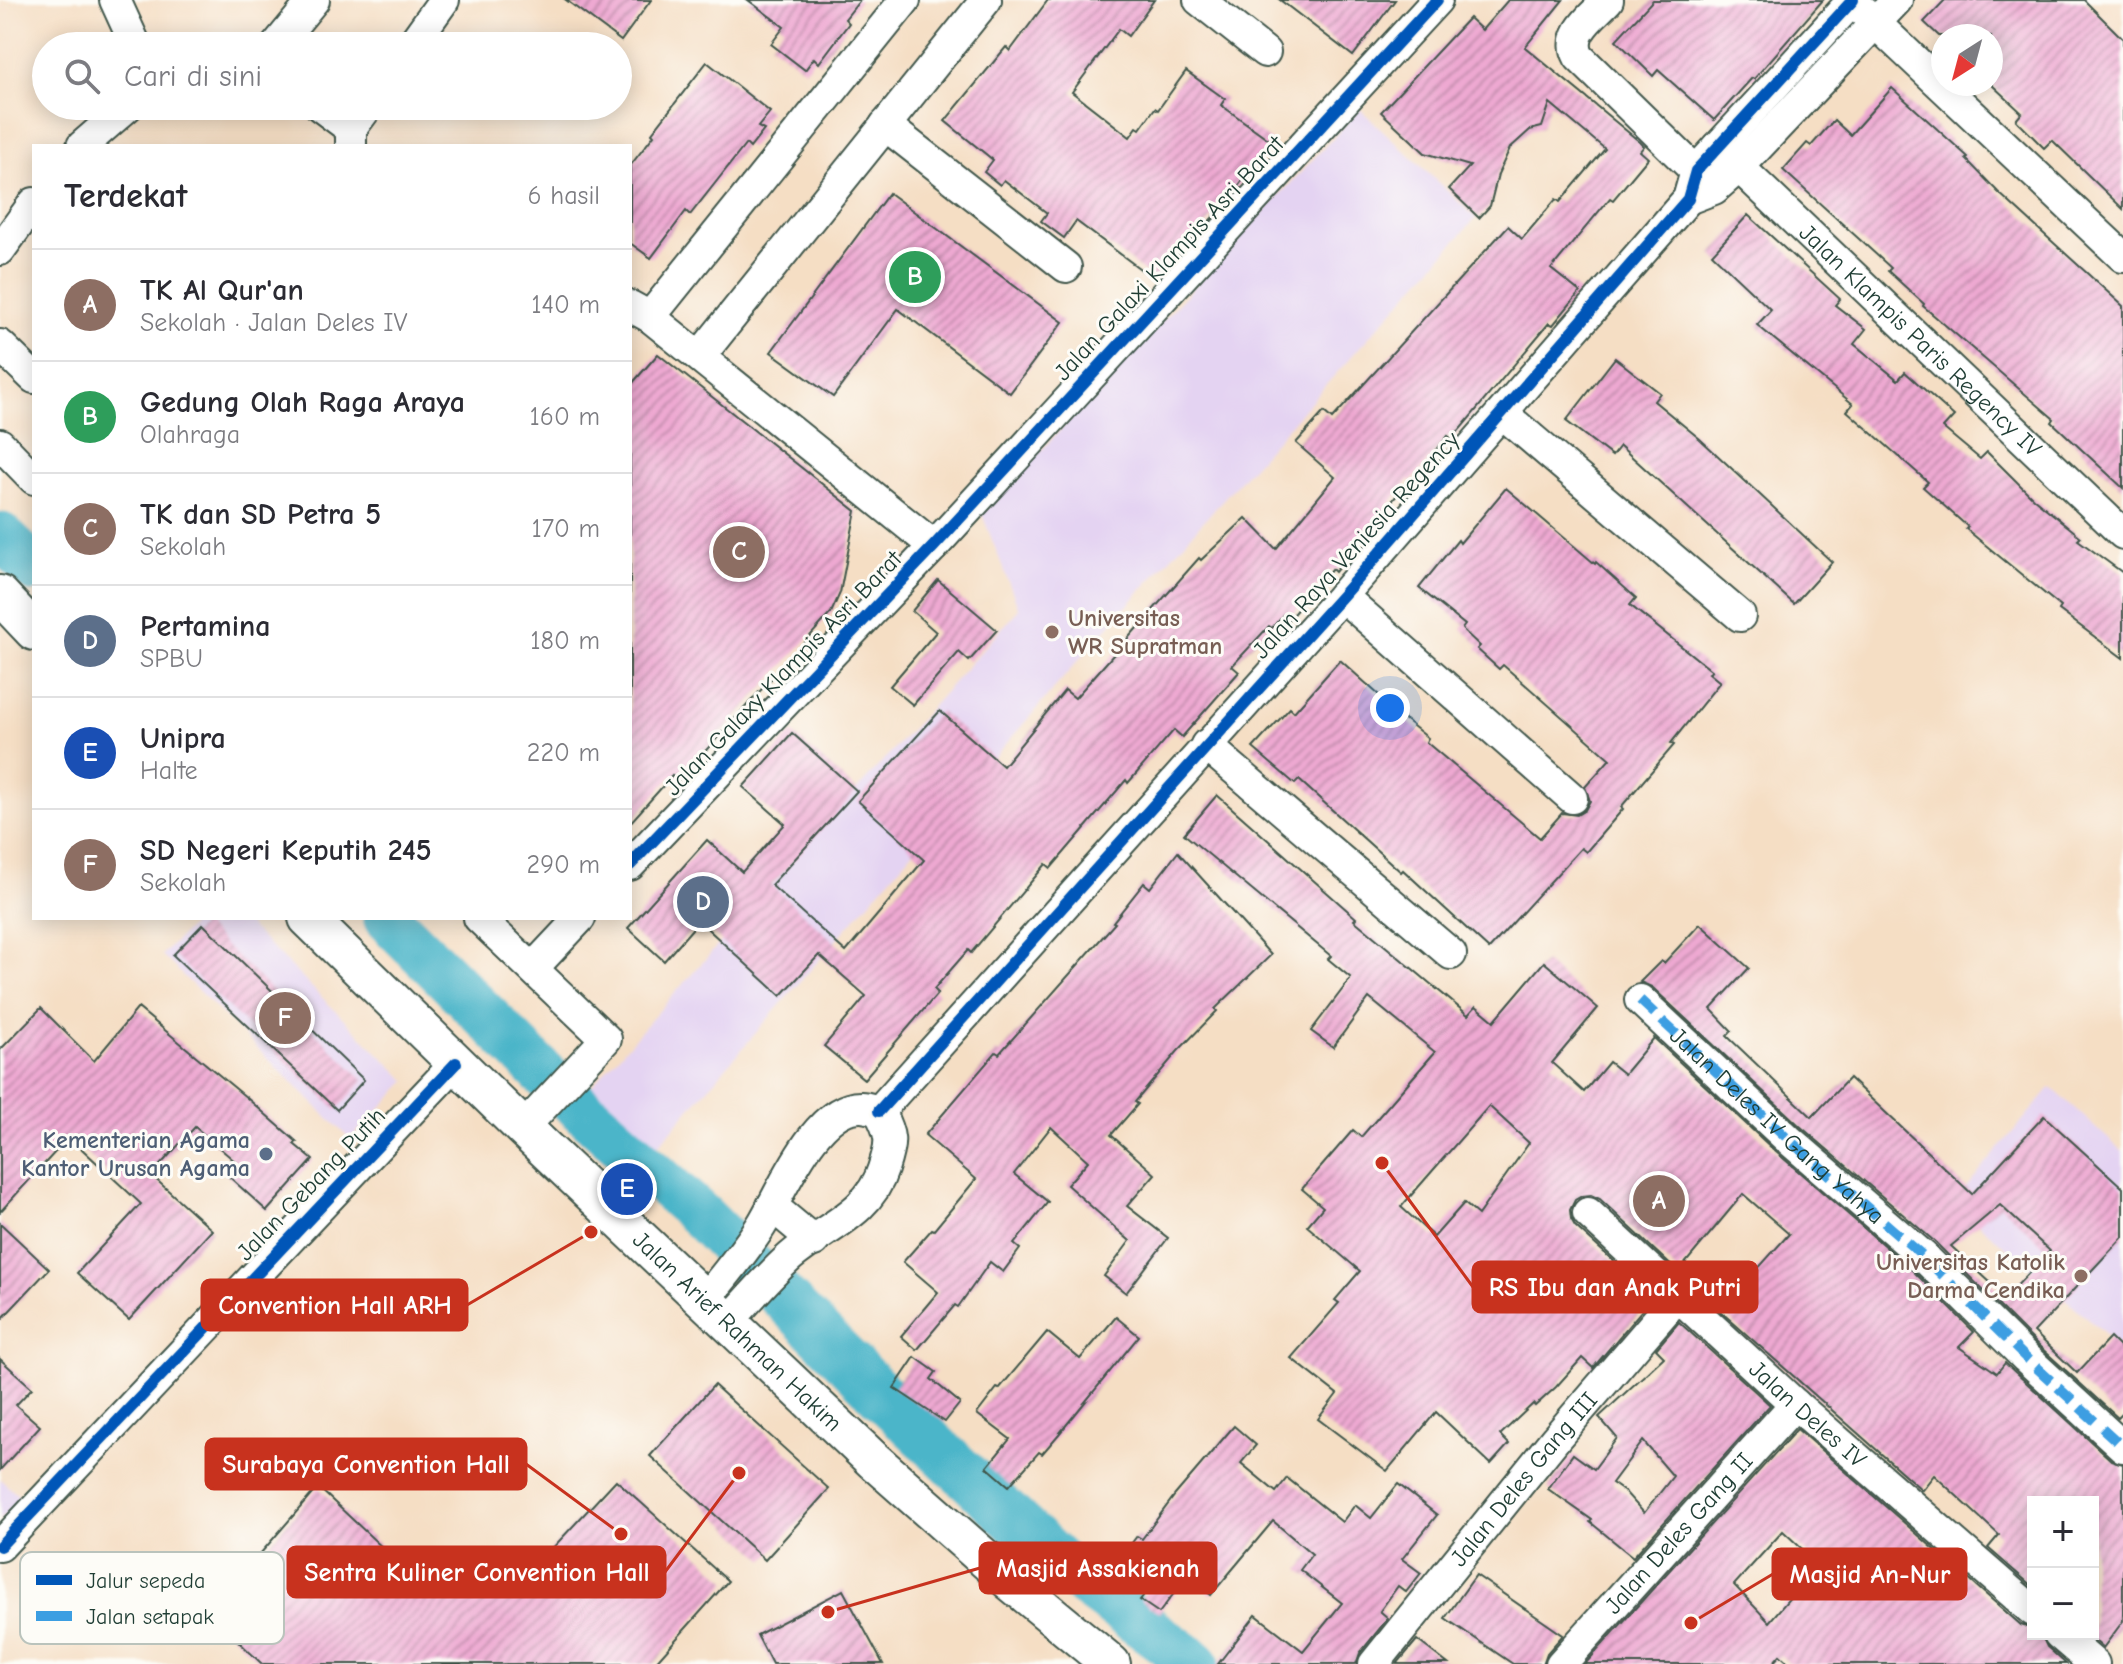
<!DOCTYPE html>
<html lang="id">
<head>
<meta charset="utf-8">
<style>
  body { margin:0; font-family:"Comic Neue",sans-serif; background:#f2f2f3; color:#2b2b33 }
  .controls { position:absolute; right:24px; bottom:24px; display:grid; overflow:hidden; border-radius:0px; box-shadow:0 4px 20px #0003 }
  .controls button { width:72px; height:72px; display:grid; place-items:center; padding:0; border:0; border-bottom:2px solid #e1e1e2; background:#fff; color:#2b2b33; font:40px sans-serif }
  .compass { position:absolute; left:1931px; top:24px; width:72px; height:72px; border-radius:50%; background:#fff; box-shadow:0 4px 20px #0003; rotate:216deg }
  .you { position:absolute; left:1390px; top:708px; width:28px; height:28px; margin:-20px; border:6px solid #fff; border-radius:50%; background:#1a73e8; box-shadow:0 0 0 12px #1a73e833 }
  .badge { display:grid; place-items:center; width:52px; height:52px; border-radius:50%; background:#d93025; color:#fff; font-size:26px; font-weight:700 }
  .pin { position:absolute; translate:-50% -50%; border:4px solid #fff; box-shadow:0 2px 8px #0006 }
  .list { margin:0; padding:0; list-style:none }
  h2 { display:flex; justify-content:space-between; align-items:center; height:104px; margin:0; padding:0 32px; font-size:34px }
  h2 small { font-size:26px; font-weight:400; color:#7c7c81 }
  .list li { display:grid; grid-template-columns:52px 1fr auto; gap:24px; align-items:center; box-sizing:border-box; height:112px; padding:0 32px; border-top:2px solid #e1e1e2 }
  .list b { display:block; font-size:30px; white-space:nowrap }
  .list p { margin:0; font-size:26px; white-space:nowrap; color:#7c7c81 }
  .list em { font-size:26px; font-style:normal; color:#7c7c81 }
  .icon { flex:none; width:44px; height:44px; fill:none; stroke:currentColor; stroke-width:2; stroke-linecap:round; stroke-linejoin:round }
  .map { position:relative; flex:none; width:2123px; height:1664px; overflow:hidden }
  .search { position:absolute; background:#fff; box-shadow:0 4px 20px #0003; left:32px; top:32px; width:600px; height:88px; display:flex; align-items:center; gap:20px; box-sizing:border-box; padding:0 28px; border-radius:44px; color:#7c7c81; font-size:30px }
  .panel { position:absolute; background:#fff; box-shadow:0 4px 20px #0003; left:32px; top:144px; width:600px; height:776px; border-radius:0px }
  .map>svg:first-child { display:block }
</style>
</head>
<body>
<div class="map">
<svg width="2123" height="1664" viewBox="0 0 2123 1664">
  <defs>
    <pattern id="building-hatch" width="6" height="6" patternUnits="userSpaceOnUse" patternTransform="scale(2)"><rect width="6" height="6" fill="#eea9d2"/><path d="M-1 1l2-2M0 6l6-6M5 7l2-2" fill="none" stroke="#c08bab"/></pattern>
  </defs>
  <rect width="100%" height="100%" fill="#fdfcf7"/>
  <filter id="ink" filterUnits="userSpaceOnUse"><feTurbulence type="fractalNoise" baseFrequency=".0125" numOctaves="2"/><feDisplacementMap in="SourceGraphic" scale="16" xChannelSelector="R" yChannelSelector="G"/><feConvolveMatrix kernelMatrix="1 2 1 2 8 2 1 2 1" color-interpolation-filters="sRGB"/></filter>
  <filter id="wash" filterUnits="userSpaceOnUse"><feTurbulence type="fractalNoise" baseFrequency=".006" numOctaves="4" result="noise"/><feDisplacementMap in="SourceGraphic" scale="32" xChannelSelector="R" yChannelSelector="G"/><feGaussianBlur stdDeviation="1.8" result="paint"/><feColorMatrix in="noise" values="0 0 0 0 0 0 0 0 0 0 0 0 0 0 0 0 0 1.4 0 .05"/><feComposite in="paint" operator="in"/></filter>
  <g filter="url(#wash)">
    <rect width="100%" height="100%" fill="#f5dec4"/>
    <!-- built -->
    <g fill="#e4d3f2">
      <path d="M1360,109L1476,218L1084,654L657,1147L590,1088L1019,609L982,514Z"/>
      <path d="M199,918H241L407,1081L350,1139L162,955Z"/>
      <path d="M2051,1087L2123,1152V1349L1954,1202Z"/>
      <path d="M0,1479L21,1498L0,1520Z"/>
    </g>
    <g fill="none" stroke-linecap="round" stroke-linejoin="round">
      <!-- river -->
      <g stroke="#4bb5c9" stroke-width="48">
        <path d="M0,536L34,568"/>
        <path d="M387,918L555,1085L701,1216L893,1407L1070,1573L1196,1664"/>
      </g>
    </g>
    <g id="blocks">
      <!-- building -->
      <g fill="url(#building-hatch)" fill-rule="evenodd">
        <path d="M566,0H651L621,41Z"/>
        <path d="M748,0H860L845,19L849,23L819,63L814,58L805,70L771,44L784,27Z"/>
        <path d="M1048,0H1154L1128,36L1119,29L1072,92L1130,137L1137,127L1140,129L1155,108L1158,110L1186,71L1225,99L1221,105L1271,141L1226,203L1155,280L1076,221L1064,238L1041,221L1047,213L1004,180L1000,185L984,172L993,160L945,121L1006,47L1010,51Z"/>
        <path d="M1280,0H1395L1353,56Z"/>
        <path d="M1508,0H1563L1525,47L1640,142L1644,146L1640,151L1648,158L1613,200L1610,198L1551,269L1580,292L1553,325L1549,323L1452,439L1448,436L1411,482L1409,480L1335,572L1332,569L1288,620L1283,615L1272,628L1269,626L1232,666L1239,672L1182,737L1174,730L1128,783L1126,780L1051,868L1046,864L971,953L968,950L934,989L938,993L864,1079L824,1046L866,996L819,955L781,996L699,921L664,961L628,928L707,840L742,872L785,824L743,787L792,733L857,791L771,885L846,952L924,860L858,801L940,711L1003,766L1065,690L1075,698L1199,558L1201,560L1246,518L1276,549L1335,477L1296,443L1324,412L1332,419L1508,226L1522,239L1556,199L1560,202L1605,149L1550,103L1542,127L1530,130L1510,148L1498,174L1490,206L1479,218L1449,189L1470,166L1425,153L1381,112L1469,18L1482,30Z"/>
        <path d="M1653,0H1823L1754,79L1752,78L1714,120L1658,70L1653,76L1616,40Z"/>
        <path d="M1945,0H2084L2123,39V209L2052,140L2044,148L2016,120L2022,113L1991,84V36H1939L1924,22Z"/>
        <path d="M707,62L770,112L758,127L764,130L750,148L746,144L690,215L686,211L651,258L630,243V166L654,135L652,133Z"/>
        <path d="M1892,88L1968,157L1966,159L1998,192L2123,306V488L2052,422L2054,419L1923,306L1924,304L1888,271L1891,268L1783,170L1807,143L1811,146L1834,120L1850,135Z"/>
        <path d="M889,193L1063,322L1010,393L898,309L833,397L771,352Z"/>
        <path d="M1748,215L1840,299L1835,305L1866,329L1854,344L1898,380L1905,372L1954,416L1943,428L1980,459L1987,452L2033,498L2081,537L2078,540L2123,573V658L2059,610L2061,607L1966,529L1968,527L1923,487L1928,482L1847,411L1853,404L1757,325L1771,310L1712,254Z"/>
        <path d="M658,354L856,511L840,593L831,613L678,781L672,776L630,823V386Z"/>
        <path d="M1615,358L1660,393L1654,401L1700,439L1832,562L1794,604L1620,446L1612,456L1566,421Z"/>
        <path d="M1506,488L1595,564L1596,562L1636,598L1630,605L1712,671L1709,673L1720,682L1671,743L1674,745L1621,807L1623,809L1586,852L1581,848L1489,949L1403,870L1401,872L1299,780L1295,784L1253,748L1290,708L1294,712L1340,660L1380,696L1378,698L1428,738L1426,742L1540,838L1562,813L1577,815L1585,810L1590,801L1585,787L1610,759L1503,665L1499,669L1477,649L1480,646L1462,629L1465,625L1419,588L1458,540L1460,543Z"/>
        <path d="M938,580L997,630L969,661L959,652L913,705L890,686L936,632L912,611Z"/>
        <path d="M1217,795L1356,918L1354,920L1468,1015L1476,1006L1494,1021L1544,962L1598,1008L1552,1063L1584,1092L1609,1062L1624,1074L1654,1038L1776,1152L1910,1268L1974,1332L1959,1347L1997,1373L2005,1363L2111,1460L2123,1464V1621L2103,1648L2087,1634H2093V1502H2033V1587L1988,1548L1999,1535L1934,1475L1922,1490L1720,1311L1789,1234L1743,1194L1678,1272L1600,1199L1591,1195L1582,1196L1575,1200L1570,1210L1571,1219L1575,1226L1653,1297L1593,1368L1582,1358L1556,1387L1535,1406L1533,1404L1500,1435L1509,1444L1491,1464L1436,1412L1387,1471L1318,1419L1337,1394L1291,1358L1339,1303L1335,1300L1360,1271L1307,1226L1323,1207L1302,1189L1353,1130L1361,1137L1435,1052L1369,998L1333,1047L1311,1031L1351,978L1328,959L1331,956L1184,834ZM1489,1106L1529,1143L1478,1215L1464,1203L1434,1237L1401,1207Z"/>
        <path d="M1178,852L1271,955L1215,1009L1217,1011L1178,1051L1135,1102L1138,1104L1111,1135L1155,1174L1127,1206L1168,1238L1126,1293L1104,1276L1130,1241L1067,1185L1088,1161L1051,1127L1014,1174L1048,1202L1014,1244L1020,1249L1003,1272L990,1262L958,1307L955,1305L917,1350L901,1336L938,1292L903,1262L932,1229L934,1230L976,1179L925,1135L996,1052L999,1054L1115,923L1113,922L1144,883L1150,888Z"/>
        <path d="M203,924L364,1080L337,1110L173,955Z"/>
        <path d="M1700,924L1749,968L1711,1009L1732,1031L1727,1036L1812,1117L1849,1078L1972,1194L2044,1116L2123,1188V1237L2034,1332L2077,1373L2110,1338L2123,1351V1413L2118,1418L2038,1345L1934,1241L1800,1126L1652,987L1640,982L1661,961L1664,963ZM2000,1205L2050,1251L2006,1297L1951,1246Z"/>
        <path d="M41,1008L94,1061L138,1008L247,1098L297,1142L294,1144L313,1160L267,1211L226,1174L236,1162L195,1127L151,1175L212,1230L129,1320L77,1273L141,1204L69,1137L0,1212V1050Z"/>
        <path d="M0,1223L49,1269L0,1321Z"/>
        <path d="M1116,1317L1139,1336L1059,1434L1042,1454L1039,1452L1009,1486L987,1467L1010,1439L977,1414L997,1388L999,1389L1047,1332L1080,1359Z"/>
        <path d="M1679,1322L1770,1405L1633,1557L1590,1522L1592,1520L1548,1489L1573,1454L1594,1469L1617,1438L1599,1417L1664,1357L1656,1349ZM1643,1441L1673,1476L1644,1513L1626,1493L1612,1483Z"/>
        <path d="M915,1357L936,1372L931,1379L960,1403L945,1422L894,1388Z"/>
        <path d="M0,1359L32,1388L16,1405L40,1426L0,1470Z"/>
        <path d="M714,1385L829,1489L765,1560L650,1456Z"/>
        <path d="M1234,1426L1256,1445L1241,1463L1276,1492L1287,1478L1342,1522L1355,1505L1371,1518L1398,1484L1437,1515L1402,1559L1421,1573L1406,1592L1398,1586L1380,1611L1388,1618L1360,1653L1356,1664H1218L1256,1615L1303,1651L1342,1603L1300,1570L1312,1554L1273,1521L1211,1595L1188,1575L1159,1613L1140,1600L1147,1591L1114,1567L1137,1536L1142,1539L1175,1495Z"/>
        <path d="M1797,1429L2021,1625L2033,1629V1634H2041L2047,1647L2066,1664H1790L1780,1655L1772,1664H1585ZM1783,1531L1815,1561L1814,1562L1817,1566L1769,1622L1734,1585Z"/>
        <path d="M616,1480L728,1581L654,1664H262L209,1613L318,1487L420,1583L521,1582Z"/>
        <path d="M1476,1575L1563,1635L1547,1653L1543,1664H1513L1445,1618Z"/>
        <path d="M843,1590L883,1664H772L757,1635Z"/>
        <path d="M1417,1640L1448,1664H1397Z"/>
      </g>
    </g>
  </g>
  <g filter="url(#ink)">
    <use href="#blocks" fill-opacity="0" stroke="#3f554a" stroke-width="2"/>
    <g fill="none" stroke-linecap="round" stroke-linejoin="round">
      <!-- minor casing -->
      <g stroke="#3f554a" stroke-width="34">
        <g id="minor">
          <path d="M115,0L136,46"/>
          <path d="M1199,0L1265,52"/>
          <path d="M1608,0C1593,16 1566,34 1579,57L1710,185"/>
          <path d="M1852,1L2123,257"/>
          <path d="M276,46L314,0"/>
          <path d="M411,46L444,0"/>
          <path d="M320,106L351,129"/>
          <path d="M885,125L1066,267"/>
          <path d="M82,146L128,106"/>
          <path d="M351,146V129L368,106"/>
          <path id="s1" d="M1718,147L2123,534"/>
          <path d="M1688,199L1714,189L1739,167L1897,0"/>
          <path d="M0,250L34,203"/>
          <path d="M630,306L650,317L934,546"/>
          <path d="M650,317L905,0"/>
          <path d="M0,345L34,378"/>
          <path d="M700,356L986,0"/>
          <path d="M1502,413L1740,616"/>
          <path d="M0,444L34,479"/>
          <path d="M1342,596L1572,798"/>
          <path d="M1206,745L1451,954"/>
          <path d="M630,865L934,546L1437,0"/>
          <path d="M479,918L606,1039L523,1128"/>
          <path d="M533,968L580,918"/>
          <path id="s2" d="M1640,1000L1788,1139L1922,1255L2026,1358L2123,1447"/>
          <path d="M879,1111L1342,596L1688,199L1696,171L1853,0"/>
          <path d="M772,1206L814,1241"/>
          <path id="s3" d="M1588,1213L1795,1404L2033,1611"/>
          <path d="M704,1301C723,1277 744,1253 761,1226C781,1194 815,1106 861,1107C867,1107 874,1110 879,1111"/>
          <path d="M727,1323C748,1301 768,1276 791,1256C825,1227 869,1214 883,1169C892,1142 892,1136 879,1111"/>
          <path d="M0,1546L456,1063"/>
          <path d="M2059,1634L2094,1664"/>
          <path id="s4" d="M1374,1664L1556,1438L1678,1296"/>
          <path id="s5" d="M1561,1664L1795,1404"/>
        </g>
      </g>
      <!-- major casing -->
      <g stroke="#3f554a" stroke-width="42">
        <g id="major">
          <path d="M0,595L34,631"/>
          <path id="s6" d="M308,918L523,1128L873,1460L1009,1580L1111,1664"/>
        </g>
      </g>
      <!-- minor -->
      <use href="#minor" stroke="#fff" stroke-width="30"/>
      <!-- major -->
      <use href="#major" stroke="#fff" stroke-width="38"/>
      <!-- quiet -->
      <path stroke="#3c9ee2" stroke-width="10" stroke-dasharray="20 10" stroke-linecap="butt" d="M1640,1000L1788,1139L1922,1255L2026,1358L2123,1447"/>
      <!-- cycleway casing -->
      <g stroke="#fdfcf7" stroke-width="17">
        <g id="cycleway">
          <path d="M630,865L934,546L1437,0"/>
          <path d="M879,1111L1342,596L1688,199L1696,171L1853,0"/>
          <path d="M0,1546L456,1063"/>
        </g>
      </g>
      <!-- cycleway -->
      <use href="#cycleway" stroke="#0057b8" stroke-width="12"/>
    </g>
  </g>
  <!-- markers -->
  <g fill="#8d6e63" stroke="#fdfcf7" stroke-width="3">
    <circle cx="1052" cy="632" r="8"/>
    <circle cx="2081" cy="1276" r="8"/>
  </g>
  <circle fill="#5c6f8a" stroke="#fdfcf7" stroke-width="3" cx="266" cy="1154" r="8"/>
  <g text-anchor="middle" stroke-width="6" stroke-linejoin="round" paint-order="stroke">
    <!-- street labels -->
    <g font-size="24" fill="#1f3d34" stroke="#fdfcf7">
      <text transform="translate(1169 258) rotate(-47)" y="8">Jalan Galaxi Klampis Asri Barat</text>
      <text dy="8" stroke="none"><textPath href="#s1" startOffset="280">Jalan Klampis Paris Regency IV</textPath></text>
      <text transform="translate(1356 545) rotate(-48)" y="8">Jalan Raya Veniesia Regency</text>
      <text transform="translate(783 673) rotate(-46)" y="8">Jalan Galaxy Klampis Asri Barat</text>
      <text dy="8" stroke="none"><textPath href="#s2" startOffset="186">Jalan Deles IV Gang Yahya</textPath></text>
      <text transform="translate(311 1184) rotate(-46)" y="8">Jalan Gebang Putih</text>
      <text dy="8" stroke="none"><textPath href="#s6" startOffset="596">Jalan Arief Rahman Hakim</textPath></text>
      <text dy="8" stroke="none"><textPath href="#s3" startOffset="298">Jalan Deles IV</textPath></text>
      <text dy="8" stroke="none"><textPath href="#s4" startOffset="238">Jalan Deles Gang III</textPath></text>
      <text dy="8" stroke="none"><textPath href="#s5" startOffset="176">Jalan Deles Gang II</textPath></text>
    </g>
    <!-- education labels -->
    <g font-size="24" font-weight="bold" fill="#785e54" stroke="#fdfcf7" text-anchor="start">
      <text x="1068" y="626">Universitas<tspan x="1068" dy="28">WR Supratman</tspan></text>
      <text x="2065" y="1270" text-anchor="end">Universitas Katolik<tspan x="2065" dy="28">Darma Cendika</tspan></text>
    </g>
    <!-- service labels -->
    <g font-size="24" font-weight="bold" fill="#4e5e75" stroke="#fdfcf7" text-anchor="end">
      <text x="250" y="1148">Kementerian Agama<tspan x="250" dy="28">Kantor Urusan Agama</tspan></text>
    </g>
  </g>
  <!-- legend -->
  <rect x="20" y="1552" width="264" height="92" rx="12" fill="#fdfcf7" stroke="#bac3bc" stroke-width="2"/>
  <rect x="36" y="1575" width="36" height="10" fill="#0057b8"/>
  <rect x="36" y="1611" width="36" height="10" fill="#3c9ee2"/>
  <g font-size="22" fill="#1f3d34">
    <text x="86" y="1588">Jalur sepeda</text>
    <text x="86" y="1624">Jalan setapak</text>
  </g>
  <!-- callouts -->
  <path fill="none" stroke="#c8321e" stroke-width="3" d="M1382 1163L1473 1287M591 1232L467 1305M621 1534L526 1464M828 1612L980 1568M739 1473L665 1572M1691 1623L1773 1574"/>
  <g fill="#c8321e" stroke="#fdfcf7" stroke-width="3">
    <circle cx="1382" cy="1163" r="8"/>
    <circle cx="591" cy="1232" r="8"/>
    <circle cx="621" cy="1534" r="8"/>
    <circle cx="828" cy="1612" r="8"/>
    <circle cx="739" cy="1473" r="8"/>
    <circle cx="1691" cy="1623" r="8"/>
  </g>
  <g fill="#c8321e" stroke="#c8321e" stroke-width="3">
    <rect x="1473" y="1262" width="284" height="50" rx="8"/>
    <rect x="202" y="1280" width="265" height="50" rx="8"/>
    <rect x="206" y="1439" width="320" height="50" rx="8"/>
    <rect x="980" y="1543" width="236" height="50" rx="8"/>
    <rect x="288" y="1547" width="377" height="50" rx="8"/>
    <rect x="1773" y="1549" width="193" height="50" rx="8"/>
  </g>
  <g font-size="26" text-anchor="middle" font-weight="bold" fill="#fff">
    <text x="1615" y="1296">RS Ibu dan Anak Putri</text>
    <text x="335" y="1314">Convention Hall ARH</text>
    <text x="366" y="1473">Surabaya Convention Hall</text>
    <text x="1098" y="1577">Masjid Assakienah</text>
    <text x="477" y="1581">Sentra Kuliner Convention Hall</text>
    <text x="1870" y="1583">Masjid An-Nur</text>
  </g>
</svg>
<div class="controls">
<button>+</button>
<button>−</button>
</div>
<svg class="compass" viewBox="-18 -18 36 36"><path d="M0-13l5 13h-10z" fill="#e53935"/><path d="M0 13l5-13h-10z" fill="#7c7c81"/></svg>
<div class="you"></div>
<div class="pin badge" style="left:1659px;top:1201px;background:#8d6e63">A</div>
<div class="pin badge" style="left:915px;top:277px;background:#2e9e5b">B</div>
<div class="pin badge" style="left:739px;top:552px;background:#8d6e63">C</div>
<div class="pin badge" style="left:703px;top:902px;background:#5c6f8a">D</div>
<div class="pin badge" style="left:627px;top:1189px;background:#1a4fb4">E</div>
<div class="pin badge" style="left:285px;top:1018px;background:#8d6e63">F</div>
<div class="search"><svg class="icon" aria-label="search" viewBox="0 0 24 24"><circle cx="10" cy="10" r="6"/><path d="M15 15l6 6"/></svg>Cari di sini</div>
<section class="panel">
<h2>Terdekat<small>6 hasil</small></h2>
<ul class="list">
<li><span class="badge" style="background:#8d6e63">A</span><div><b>TK Al Qur'an</b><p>Sekolah · Jalan Deles IV</p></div><em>140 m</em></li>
<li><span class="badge" style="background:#2e9e5b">B</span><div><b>Gedung Olah Raga Araya</b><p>Olahraga</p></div><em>160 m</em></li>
<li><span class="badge" style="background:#8d6e63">C</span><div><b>TK dan SD Petra 5</b><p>Sekolah</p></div><em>170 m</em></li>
<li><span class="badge" style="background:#5c6f8a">D</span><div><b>Pertamina</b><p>SPBU</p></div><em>180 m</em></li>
<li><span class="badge" style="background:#1a4fb4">E</span><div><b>Unipra</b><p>Halte</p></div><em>220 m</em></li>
<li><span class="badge" style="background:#8d6e63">F</span><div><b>SD Negeri Keputih 245</b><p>Sekolah</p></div><em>290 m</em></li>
</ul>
</section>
</div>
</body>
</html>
